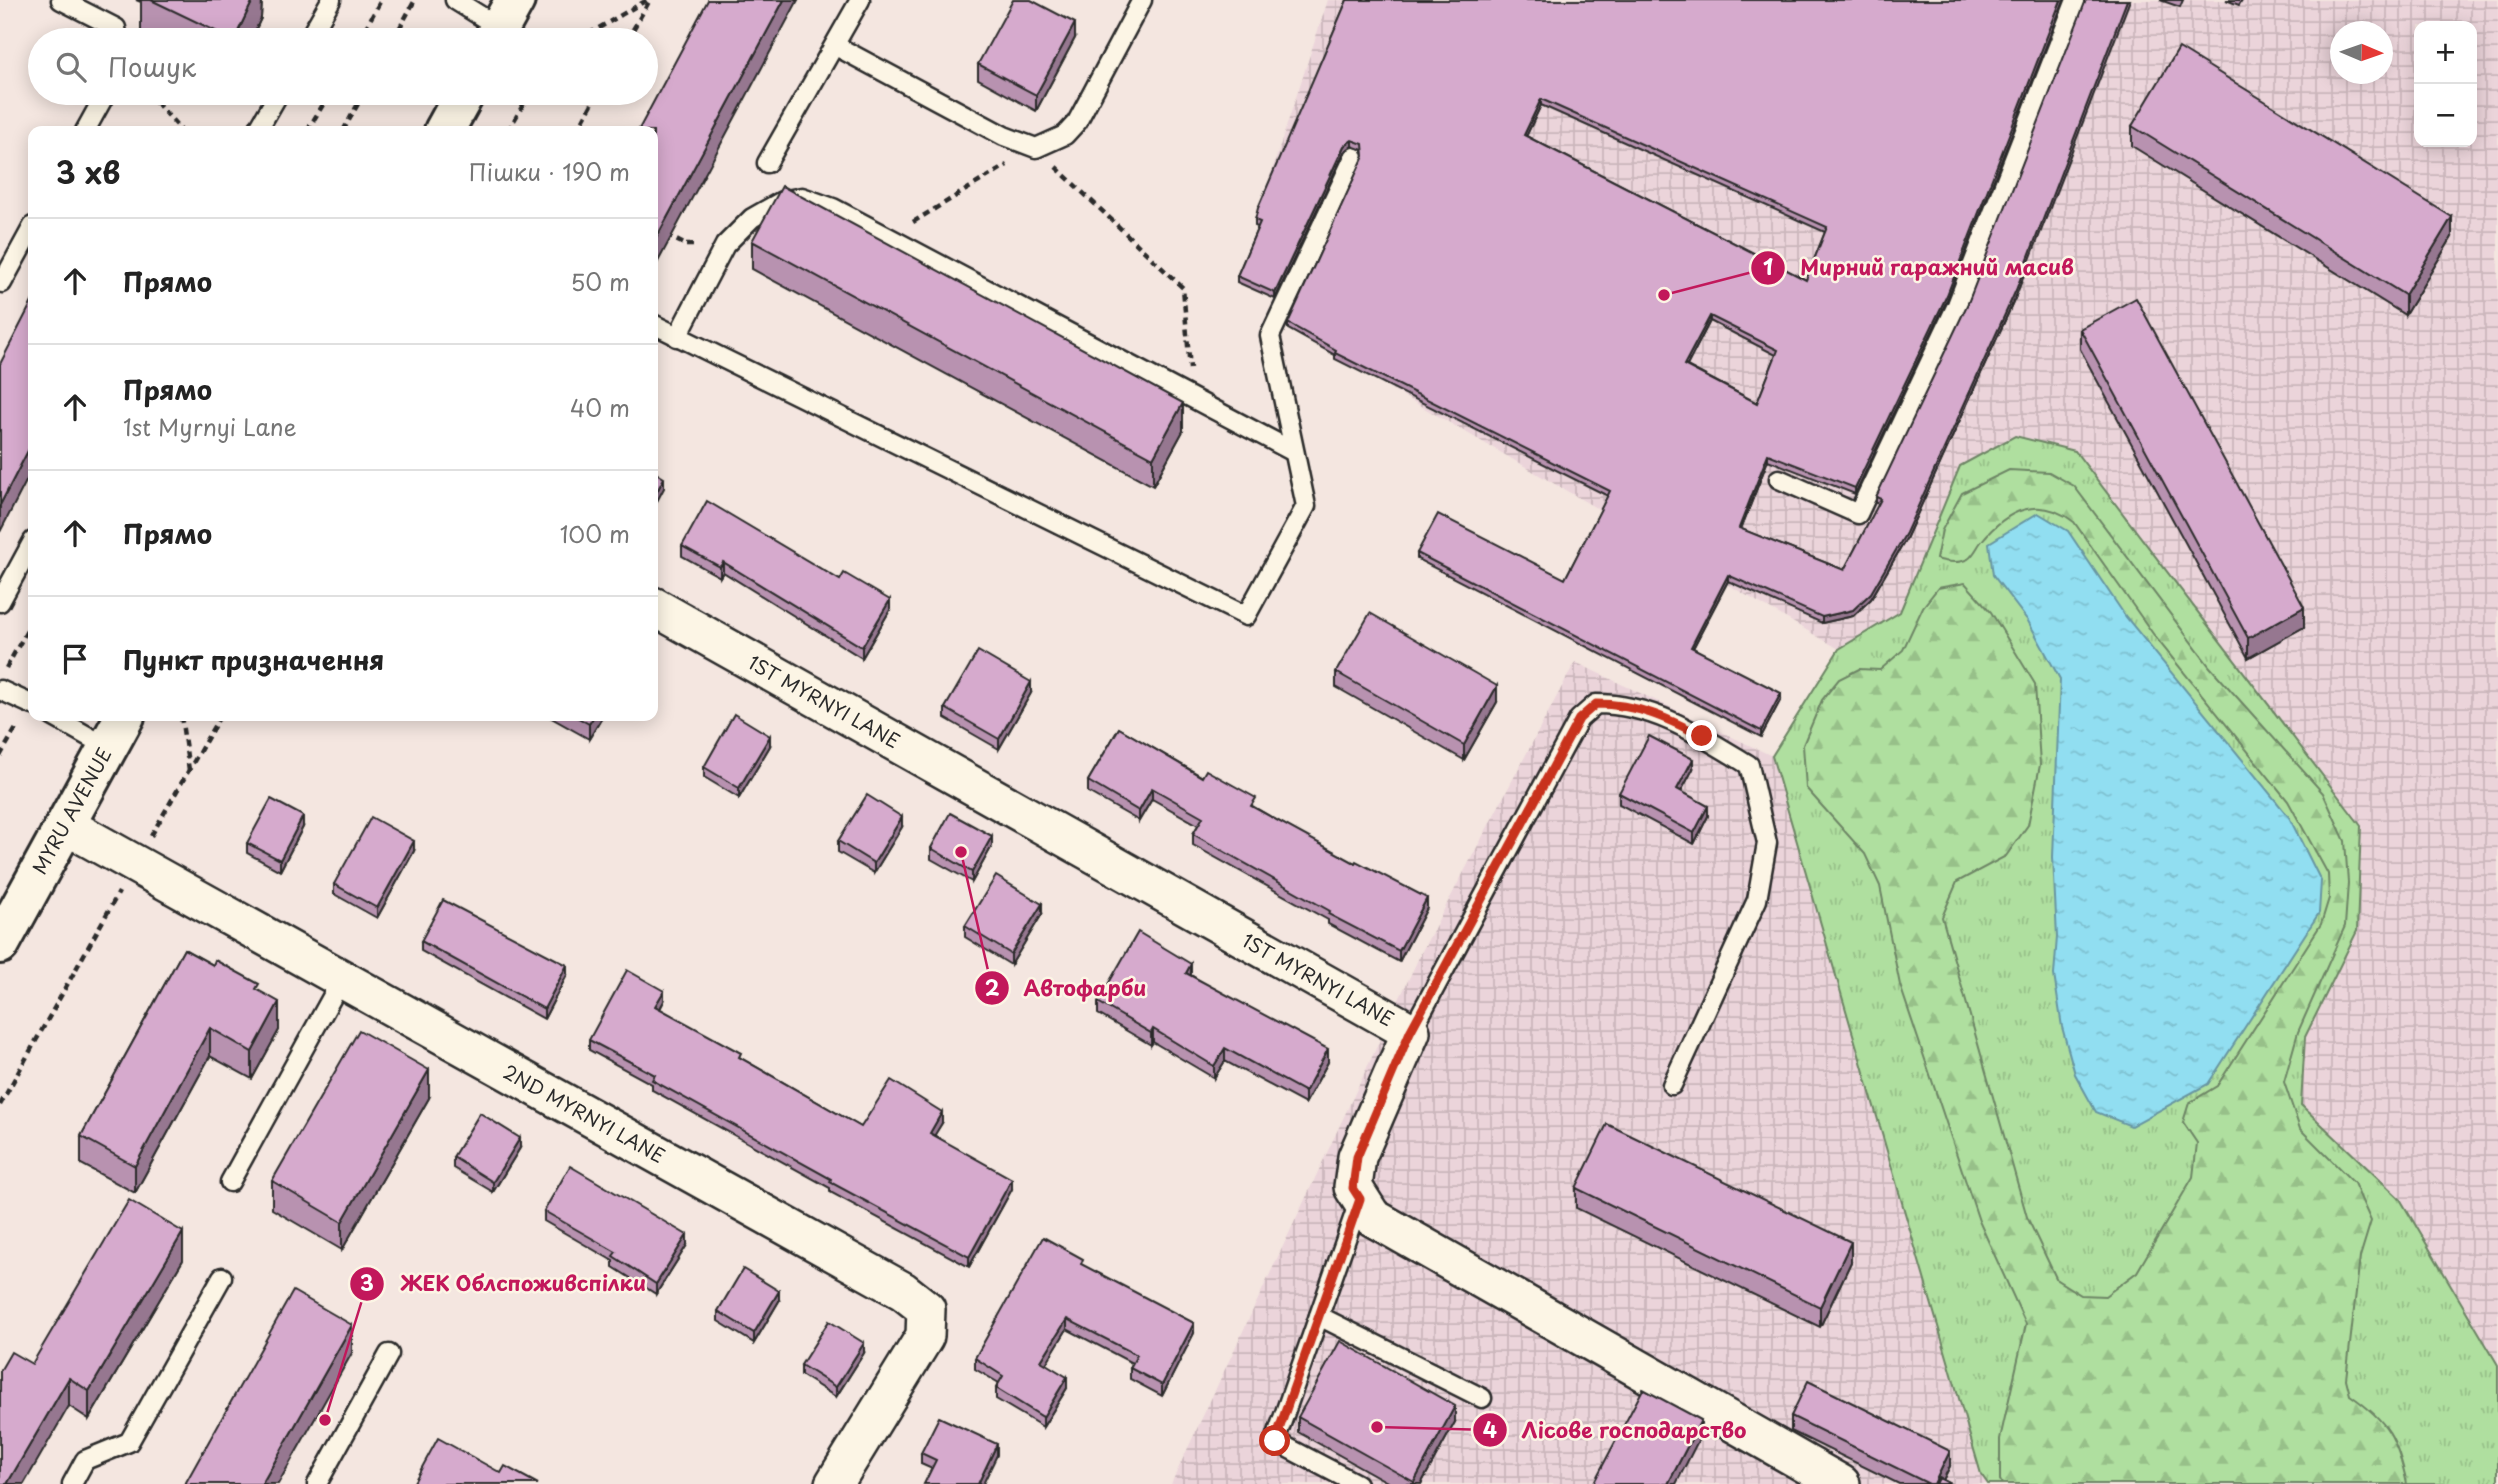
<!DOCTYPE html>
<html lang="uk">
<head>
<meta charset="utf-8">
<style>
  body { margin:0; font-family:"Playpen Sans",sans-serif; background:#f6f6f6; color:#222 }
  .controls { position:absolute; right:21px; top:21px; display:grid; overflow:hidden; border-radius:14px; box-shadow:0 4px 18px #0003 }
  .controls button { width:63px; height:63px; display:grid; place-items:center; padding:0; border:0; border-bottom:2px solid #e0e0e0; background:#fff; color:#222; font:35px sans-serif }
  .compass { position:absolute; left:2330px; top:21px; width:63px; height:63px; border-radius:50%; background:#fff; box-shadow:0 4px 18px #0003; rotate:92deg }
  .stop { position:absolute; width:21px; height:21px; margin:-16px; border:5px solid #c8321e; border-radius:50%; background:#fff }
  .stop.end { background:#c8321e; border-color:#fff; box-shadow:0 2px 7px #0008 }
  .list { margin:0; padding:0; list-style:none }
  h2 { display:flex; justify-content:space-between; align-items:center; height:91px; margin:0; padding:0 28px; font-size:30px }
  h2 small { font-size:23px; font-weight:400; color:#767676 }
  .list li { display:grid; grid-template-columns:46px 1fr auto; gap:21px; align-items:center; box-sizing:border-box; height:126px; padding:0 28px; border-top:2px solid #e0e0e0 }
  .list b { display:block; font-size:26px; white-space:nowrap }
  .list p { margin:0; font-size:23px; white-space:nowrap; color:#767676 }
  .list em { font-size:23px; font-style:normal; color:#767676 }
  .icon { flex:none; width:38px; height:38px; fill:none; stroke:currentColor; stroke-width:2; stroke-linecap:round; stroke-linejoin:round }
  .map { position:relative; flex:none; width:2498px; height:1484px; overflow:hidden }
  .search { position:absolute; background:#fff; box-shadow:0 4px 18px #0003; left:28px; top:28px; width:630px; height:77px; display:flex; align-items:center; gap:18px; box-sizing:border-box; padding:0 24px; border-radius:38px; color:#767676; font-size:26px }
  .panel { position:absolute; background:#fff; box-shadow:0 4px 18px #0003; left:28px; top:126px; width:630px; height:595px; border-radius:14px }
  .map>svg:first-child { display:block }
</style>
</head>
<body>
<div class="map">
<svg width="2498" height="1484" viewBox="0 0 2498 1484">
  <defs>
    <pattern id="industrial-grid" width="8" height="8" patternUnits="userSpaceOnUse" patternTransform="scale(1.75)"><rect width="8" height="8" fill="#ebd4da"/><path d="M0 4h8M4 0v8" fill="none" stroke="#cab6bb"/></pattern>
    <pattern id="grass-tufts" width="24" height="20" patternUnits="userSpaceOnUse" patternTransform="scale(1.75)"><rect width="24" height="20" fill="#afdf9f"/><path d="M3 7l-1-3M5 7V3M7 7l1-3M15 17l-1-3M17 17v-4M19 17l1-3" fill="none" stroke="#97c089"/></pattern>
    <pattern id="forest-firs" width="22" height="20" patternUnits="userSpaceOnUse" patternTransform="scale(1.75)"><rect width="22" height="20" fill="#afdf9f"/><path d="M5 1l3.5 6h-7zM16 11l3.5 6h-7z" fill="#97c089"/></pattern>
    <pattern id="water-ripples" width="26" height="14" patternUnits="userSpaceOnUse" patternTransform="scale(1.75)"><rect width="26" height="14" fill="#91def1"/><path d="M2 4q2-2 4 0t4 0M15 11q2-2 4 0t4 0" fill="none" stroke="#7dbfcf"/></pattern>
  </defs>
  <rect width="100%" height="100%" fill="#f4e6e0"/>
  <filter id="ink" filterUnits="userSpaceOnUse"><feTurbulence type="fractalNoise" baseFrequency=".0143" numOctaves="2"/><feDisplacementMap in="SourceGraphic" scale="14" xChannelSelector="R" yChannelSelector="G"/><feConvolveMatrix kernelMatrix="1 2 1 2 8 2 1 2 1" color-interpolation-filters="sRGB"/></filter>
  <g filter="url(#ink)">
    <!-- industrial -->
    <g fill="url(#industrial-grid)" fill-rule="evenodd">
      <path d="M1328,0H2498V1365L2400,1199L2301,1105L2305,1037L2357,931L1960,466L1900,612L1839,649L1288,329L1305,261L1258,213ZM2419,26H2472V142H2419ZM2340,32H2382V74H2340Z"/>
      <path d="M1575,662L1772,756L1981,1474L1988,1484H1171L1421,953Z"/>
    </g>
    <!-- grass -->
    <path fill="url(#grass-tufts)" stroke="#6d8565" stroke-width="2" d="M2015,436L2075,451L2361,826L2357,931L2305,1037L2301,1105L2400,1199L2498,1365V1484H1988L1981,1474L1772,756L1839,649L1900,612L1960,466Z"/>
    <!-- forest -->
    <path fill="url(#forest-firs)" stroke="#6d8565" stroke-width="2" d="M2009,470L2049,472L2074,486L2210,667L2323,793L2345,841L2348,883L2345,926L2298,1032L2284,1082L2300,1129L2354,1183L2371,1221L2360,1257L2346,1379L2350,1395C2389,1422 2397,1438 2407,1484H2002L2000,1480V1439L2026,1324L1979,1221L1900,985L1880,886L1865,854L1806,788L1803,745L1822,700L1839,679L1859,669L1880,670L1903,650L1923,607L1938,588L1965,583L1991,612L2035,684L2040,765L2028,825L2006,856L1957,882L1942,917L2027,1217L2057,1280L2081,1295L2105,1296L2137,1272L2193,1177L2197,1143L2183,1122L2189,1103L2217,1086L2321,924L2329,898L2328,874L2288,801L2156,638L2074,522C2040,495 2007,509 1981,542C1977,547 1974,555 1968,559C1958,564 1946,562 1936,559L1942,530L1962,493Z"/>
    <!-- water -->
    <path fill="url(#water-ripples)" stroke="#6896a2" stroke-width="2" d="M2038,513L2068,531L2126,617L2289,817L2321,881L2319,913L2208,1084L2131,1126L2096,1112L2075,1074L2062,1027L2054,975L2057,937L2053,857L2060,679L2028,621L1993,575L1989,543Z"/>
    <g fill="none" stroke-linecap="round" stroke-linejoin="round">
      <!-- service casing -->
      <g stroke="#2b2b2b" stroke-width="23">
        <g id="service">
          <path d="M61,0L116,28L118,40"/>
          <path d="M455,0L500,28"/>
          <path d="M308,40L331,0"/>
          <path d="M836,46L1004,136L1036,148L1065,135L1077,122L1142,0"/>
          <path d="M85,131L106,93"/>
          <path d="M257,131L279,93"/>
          <path d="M767,163L860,0"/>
          <path d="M2,283L33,226"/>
          <path d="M653,324L1246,616L1306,506L1270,336L1354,157"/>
          <path d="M677,337L725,245L752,218L782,201L802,197L833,208L1294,452"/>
          <path d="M1779,479L1858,514L1957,305L2076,0"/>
          <path d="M0,602L33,541"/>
          <path d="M0,690L33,705"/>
          <path d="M52,716L107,747"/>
          <path d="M1411,1032L1579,719L1596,704C1654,704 1700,735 1749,765L1767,843L1757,900L1672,1085"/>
          <path d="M230,1182L342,979"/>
          <path d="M1319,1316L1482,1398"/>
          <path d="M72,1484L85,1460L129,1442L222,1277"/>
          <path d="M317,1484L389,1354"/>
          <path d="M1357,1484L1275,1441L1360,1199"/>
        </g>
      </g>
      <!-- minor casing -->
      <g stroke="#2b2b2b" stroke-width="42">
        <g id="minor">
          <path d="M653,606L1411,1032L1357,1157L1353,1187L1372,1217L1841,1484"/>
          <path d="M65,825L903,1291L926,1309L925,1336L834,1484"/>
        </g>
      </g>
      <!-- primary casing -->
      <g stroke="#2b2b2b" stroke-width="44">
        <g id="primary">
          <path d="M493,40L515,0"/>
          <path d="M444,131L465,93"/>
          <path d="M0,944L125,716"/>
        </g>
      </g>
      <!-- path -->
      <g stroke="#2b2b2b" stroke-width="4.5" stroke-dasharray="7 5" stroke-linecap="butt">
        <path d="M359,40L381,0"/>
        <path d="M393,40L415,0"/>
        <path d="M578,40L647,0"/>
        <path d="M627,40L650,0"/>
        <path d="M148,93L182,131"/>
        <path d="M368,93L378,100"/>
        <path d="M307,131L330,93"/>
        <path d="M343,131L364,93"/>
        <path d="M508,131L530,93"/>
        <path d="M577,131L598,93"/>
        <path d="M1056,167L1183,288L1190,369"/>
        <path d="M913,222L1007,165"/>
        <path d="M666,235L686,245"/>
        <path d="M686,245H697"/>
        <path d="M6,668L33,620"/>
        <path d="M181,716L189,770"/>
        <path d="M0,756L18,725"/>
        <path d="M151,836L220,716"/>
        <path d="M0,1105L119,892"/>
      </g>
      <!-- service -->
      <use href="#service" stroke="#fcf5e5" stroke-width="18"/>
      <!-- minor -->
      <use href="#minor" stroke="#fcf5e5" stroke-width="37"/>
      <!-- primary -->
      <use href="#primary" stroke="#fcf5e5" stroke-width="38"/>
    </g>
    <!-- wall -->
    <g fill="#b892b0" stroke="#2b2b2b" stroke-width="2" fill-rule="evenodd">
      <path d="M136,0H262L261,18L251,40H159L141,32V2Z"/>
      <path d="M1347,0H2064L1947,300L1855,494L1768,460L1741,529L1844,570L1879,504L1876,503V497L2016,296L1906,539L1871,599L1853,616L1822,623L1728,581L1693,648L1781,699L1761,737L1417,559V553L1565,579L1608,496L1335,359V355L1288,329V323L1364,157L1363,150L1352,146L1344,152L1275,299L1237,282V276L1258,227L1255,226V220ZM1541,105L1825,232L1806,280L1526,136ZM1710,321L1776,355L1757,403L1687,366Z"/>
      <path d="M2160,0H2183L2180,7Z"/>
      <path d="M2226,0H2242L2239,5Z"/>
      <path d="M1075,38L1036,111L978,79V64Z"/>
      <path d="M2132,126L2452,237L2405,315L2132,146Z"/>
      <path d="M752,241L1183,431L1153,486L752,269Z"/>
      <path d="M2080,329L2304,627L2248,658L2080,349Z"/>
      <path d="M682,546L890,610L862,658L723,572L720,577L682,556Z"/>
      <path d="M1336,672L1497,702L1464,760L1336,687Z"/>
      <path d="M1031,693L999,749L945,718V708Z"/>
      <path d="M548,716H603L589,739Z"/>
      <path d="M1119,728L1427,908L1399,962L1328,924V920L1193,845V834L1198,825L1152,799L1139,821L1088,792V781Z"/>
      <path d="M770,746L739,798L704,777V767Z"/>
      <path d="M1693,769L1681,791L1708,816L1694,844L1619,804V793Z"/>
      <path d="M303,827L280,871L247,853V843Z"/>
      <path d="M902,827L874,873L838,852V841Z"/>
      <path d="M992,846L972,882L931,859V848Z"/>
      <path d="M414,851L377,918L334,894V884Z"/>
      <path d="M1042,914L1011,965L965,937V926Z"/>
      <path d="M421,941L567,975L544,1019L421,951Z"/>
      <path d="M184,949L259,991L279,1030L252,1079L210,1056L135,1193L81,1164V1136Z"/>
      <path d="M1191,975L1328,1062L1305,1104L1225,1061L1214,1078L1153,1042L1151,1045L1098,1014V1002Z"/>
      <path d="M664,1001L660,1009L741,1058L861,1127L942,1123L934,1135L1012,1189L969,1267L830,1192V1188L652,1090V1084L589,1050V1040Z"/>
      <path d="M429,1098L342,1250L272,1209V1181Z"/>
      <path d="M520,1148L493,1192L453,1168V1157Z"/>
      <path d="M1576,1188L1851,1262L1820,1327L1576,1208Z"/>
      <path d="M544,1211L687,1245L656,1294L613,1267V1261L544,1221Z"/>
      <path d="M183,1260L89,1419L69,1406L32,1364Z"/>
      <path d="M1083,1266L1194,1333L1162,1396L1130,1379V1368L1132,1363L1067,1329L1045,1364L1067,1388L1043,1427L996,1399V1388L999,1383L975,1369V1358Z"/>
      <path d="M779,1301L754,1343L718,1321V1311Z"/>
      <path d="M864,1353L836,1397L801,1375V1365Z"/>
      <path d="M1791,1416L1950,1466L1943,1480L1951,1484H1899L1791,1431Z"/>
      <path d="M1298,1417L1455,1422L1421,1484H1391L1298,1432Z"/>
      <path d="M921,1453L997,1455L932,1469L921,1464Z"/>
    </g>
    <!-- shaded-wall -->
    <g fill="#967790" stroke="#2b2b2b" stroke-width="2">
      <path d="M253,0H262L261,18L251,40H234Z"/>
      <path d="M784,0H798L653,271V244Z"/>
      <path d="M2061,0H2064L1947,300L1855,494V488Z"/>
      <path d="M2127,0H2130L2016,296L1906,539L1871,599L1853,616L1822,623V617L1853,610Z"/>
      <path d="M1075,23V38L1036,111V95Z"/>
      <path d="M1541,99V105L1524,141V135Z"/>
      <path d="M1352,140V146L1344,152L1275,299V293L1344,146Z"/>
      <path d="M2452,217V237L2405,315V295Z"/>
      <path d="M1710,316V321L1684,371V365Z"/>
      <path d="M1183,403V431L1153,486V458Z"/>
      <path d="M33,441V468L0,532V505Z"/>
      <path d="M1768,454V460L1739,534V528Z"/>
      <path d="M664,478V488L653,509V499Z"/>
      <path d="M723,562V572L720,577V567Z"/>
      <path d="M1728,575V581L1691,652V647Z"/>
      <path d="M890,600V610L862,658V647Z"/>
      <path d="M2304,607V627L2248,658V638Z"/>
      <path d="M1031,682V693L999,749V739Z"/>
      <path d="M1497,686V702L1464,760V745Z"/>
      <path d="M1781,693V699L1761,737V731Z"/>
      <path d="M594,716H603L589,739V724Z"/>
      <path d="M770,736V746L739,798V788Z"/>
      <path d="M1693,759V769L1677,799V789Z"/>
      <path d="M1152,788V799L1139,821V811Z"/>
      <path d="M1708,806V816L1694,844V833Z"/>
      <path d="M303,816V827L280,871V860Z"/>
      <path d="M902,817V827L874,873V863Z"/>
      <path d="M992,836V846L972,882V872Z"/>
      <path d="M414,841V851L377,918V908Z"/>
      <path d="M1427,898V908L1399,962V951Z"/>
      <path d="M1042,904V914L1011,965V954Z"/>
      <path d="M1191,964V976L1186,973Z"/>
      <path d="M567,965V975L544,1019V1009Z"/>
      <path d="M664,991V1001L655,1017V1006Z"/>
      <path d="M279,1002V1030L252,1079V1052Z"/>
      <path d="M210,1028V1056L135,1193V1166Z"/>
      <path d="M1153,1029V1042L1151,1045V1033Z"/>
      <path d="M1225,1048V1061L1214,1078V1066Z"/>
      <path d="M1328,1049V1062L1305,1104V1092Z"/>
      <path d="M429,1070V1098L342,1250V1222Z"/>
      <path d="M942,1112V1123L930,1143V1133Z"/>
      <path d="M520,1138V1148L493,1192V1182Z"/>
      <path d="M1012,1179V1189L969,1267V1257Z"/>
      <path d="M183,1232V1260L89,1419V1391Z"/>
      <path d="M687,1235V1245L656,1294V1284Z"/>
      <path d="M1851,1242V1262L1820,1327V1307Z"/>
      <path d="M779,1291V1301L754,1343V1333Z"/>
      <path d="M1067,1319V1329L1041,1372V1361Z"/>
      <path d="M1194,1323V1333L1162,1396V1385Z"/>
      <path d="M352,1325V1353L278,1484H262Z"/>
      <path d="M864,1343V1353L836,1397V1387Z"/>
      <path d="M1067,1377V1388L1043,1427V1417Z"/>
      <path d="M69,1378V1406L24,1484H7Z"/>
      <path d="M1455,1406V1422L1421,1484H1414V1482Z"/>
      <path d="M1701,1420V1435L1676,1484H1668Z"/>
      <path d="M997,1444V1455L983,1484H978Z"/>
      <path d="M1950,1451V1466L1941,1484H1934Z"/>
    </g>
    <!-- building -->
    <g fill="#d6aacd" stroke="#2b2b2b" stroke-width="2" fill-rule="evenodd">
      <path d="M151,0H253L234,40Z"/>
      <path d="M708,0H784L653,244V131H638Z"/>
      <path d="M1013,0H1031L1075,23L1036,95L978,64Z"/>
      <path d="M1347,0H2061L1947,295L1855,488L1768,454L1739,528L1844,570L1881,499L1876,497L1968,303L2086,0H2127L2016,290L1906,533L1871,593L1853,610L1822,617L1728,575L1691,647L1781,693L1761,731L1417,553L1438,514L1565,579L1610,491L1335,353L1336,350L1288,323L1364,156L1363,144L1352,140L1344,146L1275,293L1237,276L1260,222L1255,220L1258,208ZM1541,99L1827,227L1806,280L1524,135ZM1710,316L1778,350L1757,403L1684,365Z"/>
      <path d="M2179,48L2452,217L2405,295L2132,126Z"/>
      <path d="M782,186L1183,403L1153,458L752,241Z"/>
      <path d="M2136,298L2304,607L2248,638L2080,329Z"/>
      <path d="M33,300V441L0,505V364Z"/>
      <path d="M653,471L664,478L653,499Z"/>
      <path d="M707,501L840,580L844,573L890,600L862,647L723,562L720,567L682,546Z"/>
      <path d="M1370,613L1497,686L1464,745L1336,672Z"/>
      <path d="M978,651L1031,682L999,739L945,708Z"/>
      <path d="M734,714L770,736L739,788L704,767Z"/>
      <path d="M575,716H594L589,724Z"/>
      <path d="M1119,728L1202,777L1206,770L1256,798L1251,806L1355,863L1356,861L1427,898L1399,951L1328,914L1330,911L1193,834L1203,817L1152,788L1139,811L1088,781Z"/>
      <path d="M1649,736L1693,759L1677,789L1708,806L1694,833L1619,793Z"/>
      <path d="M867,795L902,817L874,863L838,841Z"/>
      <path d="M271,799L303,816L280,860L247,843Z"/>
      <path d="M950,813L992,836L972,872L931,848Z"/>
      <path d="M371,817L414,841L377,908L334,884Z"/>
      <path d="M996,876L1042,904L1011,954L965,926Z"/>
      <path d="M443,900L567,965L544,1009L421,941Z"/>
      <path d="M1138,932L1191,964L1186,973L1328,1049L1305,1092L1225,1048L1214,1066L1153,1029L1151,1033L1098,1002Z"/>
      <path d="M184,949L213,965L215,960L259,984L256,989L279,1002L252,1052L210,1028L135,1166L81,1136Z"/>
      <path d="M627,970L664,991L655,1006L741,1053L739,1057L861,1127L891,1080L942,1112L930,1133L1012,1179L969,1257L830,1182L831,1179L652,1080L655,1075L589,1040Z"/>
      <path d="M359,1030L429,1070L342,1222L272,1181Z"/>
      <path d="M480,1113L520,1138L493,1182L453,1157Z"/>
      <path d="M1607,1124L1851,1242L1820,1307L1576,1188Z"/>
      <path d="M570,1166L687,1235L656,1284L613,1256L616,1252L544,1211Z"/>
      <path d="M129,1200L183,1232L89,1391L69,1378L7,1484H0V1371L11,1352L32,1364Z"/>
      <path d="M1043,1237L1083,1259L1081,1264L1194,1323L1162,1385L1130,1368L1137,1355L1067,1319L1041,1361L1067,1377L1043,1417L996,1388L1003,1376L975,1358Z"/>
      <path d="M743,1269L779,1291L754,1333L718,1311Z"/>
      <path d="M293,1291L352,1325L262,1484H185Z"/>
      <path d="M829,1321L864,1343L836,1387L801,1365Z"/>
      <path d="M1340,1341L1455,1406L1414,1482L1298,1417Z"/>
      <path d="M1808,1381L1950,1451L1934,1484H1929L1791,1416Z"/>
      <path d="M1643,1389L1701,1420L1668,1484H1593Z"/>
      <path d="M939,1417L997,1444L978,1484H924L936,1460L921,1453Z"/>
      <path d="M438,1438L501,1473L505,1466L538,1484H413Z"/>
      <path d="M1939,1478L1951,1484H1936Z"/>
    </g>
  </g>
  <g fill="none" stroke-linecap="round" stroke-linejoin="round" filter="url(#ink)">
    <!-- route -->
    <path stroke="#c8321e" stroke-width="9" d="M1275,1441L1360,1199L1353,1188L1357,1157L1410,1032L1579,719L1596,704C1637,704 1667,718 1702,736"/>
  </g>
  <g text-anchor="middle" stroke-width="5" stroke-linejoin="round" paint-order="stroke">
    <!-- street labels -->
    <g font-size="19" fill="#2b2b2b" stroke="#fcf5e5">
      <text transform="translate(824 702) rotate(29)" y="7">1ST MYRNYI LANE</text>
      <text transform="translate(72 811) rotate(-61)" y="7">MYRU AVENUE</text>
      <text transform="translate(1318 980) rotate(29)" y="7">1ST MYRNYI LANE</text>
      <text transform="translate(584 1114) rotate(29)" y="7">2ND MYRNYI LANE</text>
    </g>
  </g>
  <!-- callouts -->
  <path fill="none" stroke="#c2185b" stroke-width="2.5" d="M1664 295L1768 268M961 852L992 988M325 1420L367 1284M1377 1427L1490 1430"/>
  <g fill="#c2185b" stroke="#fcf5e5" stroke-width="2.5">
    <circle cx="1664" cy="295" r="7"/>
    <circle cx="961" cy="852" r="7"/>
    <circle cx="325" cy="1420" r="7"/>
    <circle cx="1377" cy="1427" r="7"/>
    <circle cx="1768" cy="268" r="18"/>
    <circle cx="992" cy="988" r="18"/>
    <circle cx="367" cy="1284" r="18"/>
    <circle cx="1490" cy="1430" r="18"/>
  </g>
  <g font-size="21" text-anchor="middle" font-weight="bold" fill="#fff">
    <text x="1768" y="275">1</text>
    <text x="992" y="996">2</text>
    <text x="367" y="1291">3</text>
    <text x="1490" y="1438">4</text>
  </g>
  <g font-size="21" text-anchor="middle" font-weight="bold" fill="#c2185b" stroke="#fcf5e5" stroke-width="5" stroke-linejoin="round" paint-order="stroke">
    <text x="1937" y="275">Мирний гаражний масив</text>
    <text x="1085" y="996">Автофарби</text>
    <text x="523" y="1291">ЖЕК Облспоживспілки</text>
    <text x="1634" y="1438">Лісове господарство</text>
  </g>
</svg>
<div class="controls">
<button>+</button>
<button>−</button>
</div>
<svg class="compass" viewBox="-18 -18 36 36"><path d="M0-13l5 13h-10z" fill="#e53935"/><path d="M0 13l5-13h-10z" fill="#767676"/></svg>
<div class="stop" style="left:1275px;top:1441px"></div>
<div class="stop end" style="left:1702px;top:736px"></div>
<div class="search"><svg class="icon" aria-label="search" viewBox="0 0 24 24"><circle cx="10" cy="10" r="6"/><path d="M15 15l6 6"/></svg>Пошук</div>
<section class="panel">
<h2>3 хв<small>Пішки · 190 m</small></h2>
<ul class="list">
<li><svg class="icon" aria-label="ahead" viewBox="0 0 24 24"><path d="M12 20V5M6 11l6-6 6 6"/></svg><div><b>Прямо</b></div><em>50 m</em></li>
<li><svg class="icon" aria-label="ahead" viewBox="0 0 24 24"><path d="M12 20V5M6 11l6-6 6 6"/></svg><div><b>Прямо</b><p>1st Myrnyi Lane</p></div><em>40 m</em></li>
<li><svg class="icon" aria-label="ahead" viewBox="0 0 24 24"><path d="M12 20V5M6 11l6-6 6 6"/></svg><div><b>Прямо</b></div><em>100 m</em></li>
<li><svg class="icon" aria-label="arrive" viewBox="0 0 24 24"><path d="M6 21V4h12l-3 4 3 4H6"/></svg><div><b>Пункт призначення</b></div></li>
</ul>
</section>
</div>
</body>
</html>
